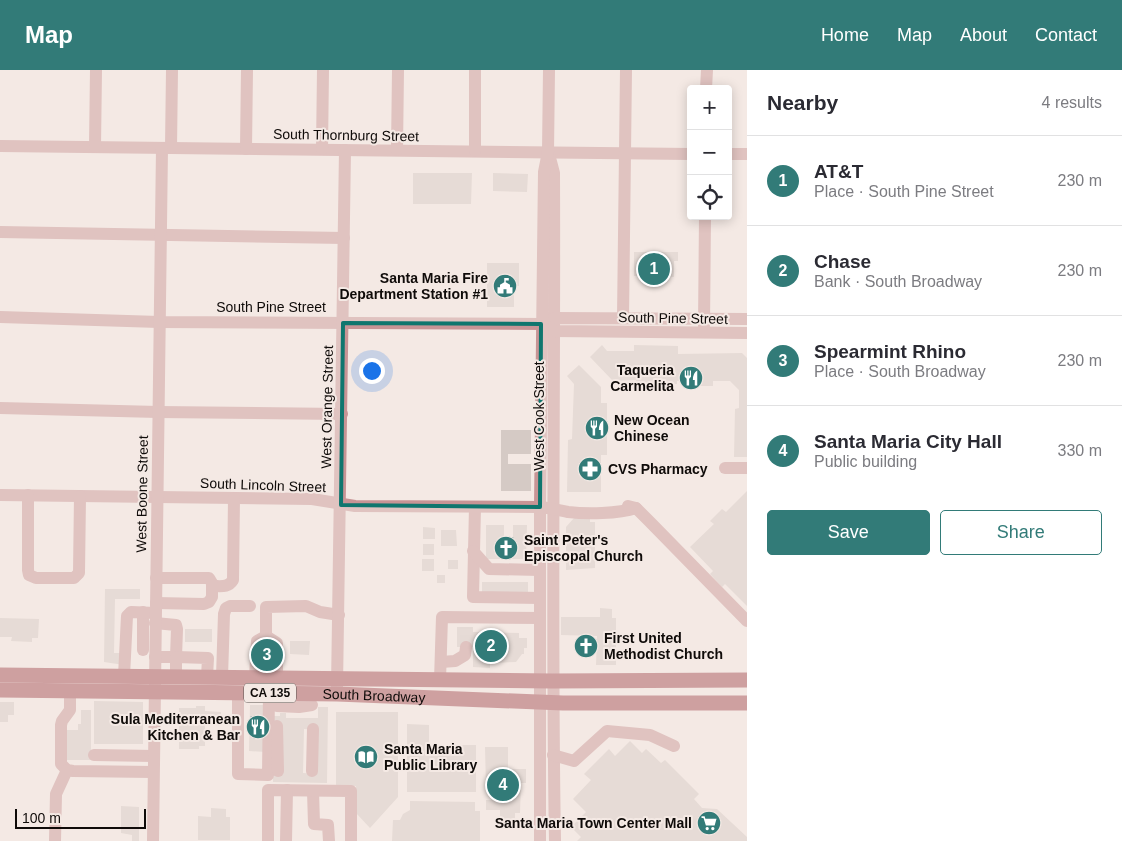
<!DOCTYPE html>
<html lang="en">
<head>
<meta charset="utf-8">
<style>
  body { margin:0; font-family:Helvetica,sans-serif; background:#f2f2f3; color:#2b2b33 }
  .controls { position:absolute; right:15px; top:15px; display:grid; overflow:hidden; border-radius:5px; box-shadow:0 2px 12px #0003 }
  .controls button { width:45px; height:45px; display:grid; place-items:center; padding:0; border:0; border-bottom:1px solid #e1e1e2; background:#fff; color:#2b2b33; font:25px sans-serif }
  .scale { position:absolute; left:15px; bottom:12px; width:131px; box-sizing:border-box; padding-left:5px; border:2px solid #0f0b09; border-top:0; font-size:14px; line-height:18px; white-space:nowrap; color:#0f0b09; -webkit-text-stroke:4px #f4e9e4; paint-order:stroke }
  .you { position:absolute; left:371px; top:300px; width:18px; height:18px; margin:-12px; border:4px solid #fff; border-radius:50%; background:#1a73e8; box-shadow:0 0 0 8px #1a73e833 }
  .badge { display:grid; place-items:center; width:32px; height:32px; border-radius:50%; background:#327b78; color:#fff; font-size:16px; font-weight:700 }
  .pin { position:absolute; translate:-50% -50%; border:2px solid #fff; box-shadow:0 1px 5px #0006 }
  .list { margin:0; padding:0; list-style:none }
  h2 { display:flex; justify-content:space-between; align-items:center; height:65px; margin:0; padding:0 20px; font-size:21px }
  h2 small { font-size:16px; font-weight:400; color:#7c7c81 }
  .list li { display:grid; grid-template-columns:32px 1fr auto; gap:15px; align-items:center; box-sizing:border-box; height:90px; padding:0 20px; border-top:1px solid #e1e1e2 }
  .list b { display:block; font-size:19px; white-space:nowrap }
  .list p { margin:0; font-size:16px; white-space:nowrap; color:#7c7c81 }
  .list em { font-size:16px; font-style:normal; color:#7c7c81 }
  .actions { display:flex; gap:10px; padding:15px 20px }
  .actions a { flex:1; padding:11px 0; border:1px solid #327b78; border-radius:5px; text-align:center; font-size:18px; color:#327b78 }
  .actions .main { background:#327b78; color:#fff }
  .icon { flex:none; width:28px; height:28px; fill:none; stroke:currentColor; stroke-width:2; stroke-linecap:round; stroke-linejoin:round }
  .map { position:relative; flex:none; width:747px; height:771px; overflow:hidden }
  header { display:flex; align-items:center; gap:30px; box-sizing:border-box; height:70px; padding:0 25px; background:#327b78; color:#fff }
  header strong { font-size:24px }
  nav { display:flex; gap:28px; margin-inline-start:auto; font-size:18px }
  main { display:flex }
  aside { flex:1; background:#fff }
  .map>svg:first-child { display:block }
</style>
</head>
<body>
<header>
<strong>Map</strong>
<nav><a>Home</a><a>Map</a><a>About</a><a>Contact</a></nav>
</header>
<main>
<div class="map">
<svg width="747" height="771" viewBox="0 0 747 771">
  <rect width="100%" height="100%" fill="#f4e9e4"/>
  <!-- building -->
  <g fill="#d5cac5" fill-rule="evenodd">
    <path d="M413,103H472L471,134H413Z"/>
    <path d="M493,103L528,104L527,122L493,121Z"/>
    <path d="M634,182H678V191H674V207L634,206Z"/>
    <path d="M487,193H519V216H514V237H487Z"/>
    <path d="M602,275L607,281H634V275L678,276V284L742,283L747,288V387H734L735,339L739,338V320L730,311H713V316H694L695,311H677V314H636V310L613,311L590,287Z"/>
    <path d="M579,295L601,317V333H607V385H601V422H567L568,370L572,369L574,314L567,306Z"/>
    <path d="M501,360H531V384H508V394H531V421H501Z"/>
    <path d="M747,421V536L725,514L722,517L710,504L713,501L690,477L714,454L710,451L722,439L726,442Z"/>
    <path d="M574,448H590V452H595V498L566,500V457Z"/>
    <path d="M486,455H504V468H513V455H527L526,489H486Z"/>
    <path d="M423,457L435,458V469H423Z"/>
    <path d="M441,460H456L457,476H441Z"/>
    <rect x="423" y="474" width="11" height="11"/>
    <rect x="422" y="489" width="12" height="12"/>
    <rect x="448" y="490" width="10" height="9"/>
    <rect x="437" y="505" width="8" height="8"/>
    <rect x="482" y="512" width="46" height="12"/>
    <path d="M105,519H140V529H115L114,583H124V595L104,592Z"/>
    <path d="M600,538L612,539V548H616V595H596L597,566L561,565V547H600Z"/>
    <path d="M0,548L39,549L38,568H32V572L11,571L12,567H0Z"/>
    <path d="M457,557H473V562L519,563V568H527V578H524V584H522L516,592L490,593V598L473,597V577H457Z"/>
    <rect x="185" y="559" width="27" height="13"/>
    <path d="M290,571H310L309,585L290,584Z"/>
    <path d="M259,576L275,577L272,599H260Z"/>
    <path d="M94,631L143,632V674H94Z"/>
    <path d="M0,632H14V645H8V652H0Z"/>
    <path d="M250,635H267L266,682L249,681Z"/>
    <path d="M196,636H205V641L221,642V655H205V676H199V679H179V638H196Z"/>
    <path d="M318,637H328L327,713L273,712L274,646H280V643H286V648H318ZM304,659L317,660V704L303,703Z"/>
    <path d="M81,640H91V690H67V660H78V654H81Z"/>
    <path d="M336,642H398V727L370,758L356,743V716H336Z"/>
    <path d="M407,654L429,655V683H452V675H476V722H407Z"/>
    <path d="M630,671L642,683L646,679L661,693L665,690L699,724L694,729L702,738L717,739L747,767V771H577L581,767L571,757L586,742L573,729L591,710L584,704L609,679L615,686Z"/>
    <path d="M485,677H508V699H526V713H521L520,743H515V752H500V740H486V730H494V717H486Z"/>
    <path d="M410,731L475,732V741H480V771H392L393,750H400L403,744L410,740Z"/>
    <path d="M121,736L139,737V771H132V765L121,763Z"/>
    <path d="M211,738L226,739V747H230V770H198V746L211,747Z"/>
  </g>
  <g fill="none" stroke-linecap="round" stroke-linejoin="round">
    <!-- minor-tunnel -->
    <path stroke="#d2c8c3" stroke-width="12" stroke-dasharray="12 6" stroke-linecap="butt" d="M466,577V557"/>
    <!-- minor -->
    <g stroke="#c79495" stroke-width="12">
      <path d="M706,19L707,0"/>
      <path d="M0,76L691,84"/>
      <path d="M95,77L96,0"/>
      <path d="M171,78L172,0"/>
      <path d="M246,79L247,0"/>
      <path d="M322,79L323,0"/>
      <path d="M397,80L398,0"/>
      <path d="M475,81V0"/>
      <path d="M549,84L554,103C555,326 551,548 555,771"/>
      <path d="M728,84H747"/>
      <path d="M0,162L344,168"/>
      <path d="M0,247L159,252L541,254L554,248L747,249"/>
      <path d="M623,248L626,0"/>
      <path d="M704,256L705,146"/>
      <path d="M548,257L554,261L747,263"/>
      <path d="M0,338L158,342L342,344"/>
      <path d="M725,398H747"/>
      <path d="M0,425L312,429L355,436L540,437C550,438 558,440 568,442C586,444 618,444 636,438"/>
      <path d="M28,425V500L29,505L36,508H74L79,503L80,426"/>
      <path d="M628,436L636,438L650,452L747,551"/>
      <path d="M475,437L473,527L540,528"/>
      <path d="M473,481L489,499L540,500"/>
      <path d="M212,516C221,516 228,518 233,510L234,428"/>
      <path d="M156,533L204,534L209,532L212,527V513L209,508H156"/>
      <path d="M266,566V537L306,536L320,542L339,545"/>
      <path d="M266,566L277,573V607"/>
      <path d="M143,580V542"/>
      <path d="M155,587H176L177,559L176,555L155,553"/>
      <path d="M441,592L455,591L465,585L466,577"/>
      <path d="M124,606L127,546L131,542L155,543"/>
      <path d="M176,606V587L208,588L207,607"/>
      <path d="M222,607L224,544L226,538L230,536H250"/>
      <path d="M255,607L257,571L266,566"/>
      <path d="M440,610L442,547L540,548"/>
      <path d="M337,617L345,80"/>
      <path d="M70,621V640L62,651L61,655V694L67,700L73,701L153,702"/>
      <path d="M238,623V704L268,705L269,623"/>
      <path d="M277,636L299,637L312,635"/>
      <path d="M277,656L278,701"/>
      <path d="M94,685L154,686"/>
      <path d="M553,685L574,691L607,661L650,665L674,676"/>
      <path d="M312,701L313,659"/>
      <path d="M313,721L314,754L328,755L329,771"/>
      <path d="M55,771L56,724L67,700"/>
      <path d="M153,771L162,78"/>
      <path d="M268,771V720L351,721V771"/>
      <path d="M286,771L287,720"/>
      <path d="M540,771V437L544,102L548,82L549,0"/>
    </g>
    <!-- major -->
    <g stroke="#a0474f" stroke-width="15">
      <path d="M0,605L552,611L747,610"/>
      <path id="s1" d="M0,620L337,624L563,633H747"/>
    </g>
  </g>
  <!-- marked area -->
  <path d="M0 0H747V771H0ZM343,253L541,254L540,437L341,435Z" fill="#f4e9e4" fill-opacity=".55" fill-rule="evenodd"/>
  <path fill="none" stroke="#0f766e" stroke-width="4" stroke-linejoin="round" d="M343,253L541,254L540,437L341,435Z"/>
  <!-- icons -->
  <defs>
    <g id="civic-disc" transform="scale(1.25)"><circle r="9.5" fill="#327b78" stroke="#f4e9e4"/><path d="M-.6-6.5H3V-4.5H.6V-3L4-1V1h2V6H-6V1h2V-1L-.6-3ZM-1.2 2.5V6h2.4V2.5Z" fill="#fff"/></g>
    <g id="restaurant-disc" transform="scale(1.25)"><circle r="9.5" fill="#327b78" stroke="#f4e9e4"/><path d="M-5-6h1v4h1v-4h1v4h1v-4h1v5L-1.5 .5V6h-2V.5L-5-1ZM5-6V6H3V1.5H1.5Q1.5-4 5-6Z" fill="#fff"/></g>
    <g id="pharmacy-disc" transform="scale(1.25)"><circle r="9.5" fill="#327b78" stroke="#f4e9e4"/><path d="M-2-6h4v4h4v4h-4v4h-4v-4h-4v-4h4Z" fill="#fff"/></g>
    <g id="church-disc" transform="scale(1.25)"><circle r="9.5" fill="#327b78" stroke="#f4e9e4"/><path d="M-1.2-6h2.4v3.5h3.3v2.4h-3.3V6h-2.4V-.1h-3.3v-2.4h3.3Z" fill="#fff"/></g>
    <g id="library-disc" transform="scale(1.25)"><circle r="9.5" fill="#327b78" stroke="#f4e9e4"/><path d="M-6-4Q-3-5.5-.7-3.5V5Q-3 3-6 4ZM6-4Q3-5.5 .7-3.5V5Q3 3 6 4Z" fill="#fff"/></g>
    <g id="supermarket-disc" transform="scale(1.25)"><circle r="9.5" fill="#327b78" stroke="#f4e9e4"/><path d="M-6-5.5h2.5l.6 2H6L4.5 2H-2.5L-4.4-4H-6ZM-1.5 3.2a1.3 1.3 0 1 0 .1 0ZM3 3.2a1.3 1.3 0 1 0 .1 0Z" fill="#fff"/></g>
  </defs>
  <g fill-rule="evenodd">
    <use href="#civic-disc" x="505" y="216"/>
    <use href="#restaurant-disc" x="691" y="308"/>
    <use href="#restaurant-disc" x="597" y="358"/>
    <use href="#pharmacy-disc" x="590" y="399"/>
    <use href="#church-disc" x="506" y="478"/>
    <use href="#church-disc" x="586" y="576"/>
    <use href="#restaurant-disc" x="258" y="657"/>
    <use href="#library-disc" x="366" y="687"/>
    <use href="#supermarket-disc" x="709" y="753"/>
  </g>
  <g text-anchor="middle" stroke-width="4" stroke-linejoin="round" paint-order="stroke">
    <!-- shield labels -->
    <rect fill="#f4e9e4" stroke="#544e4b" stroke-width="1" x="244" y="613.5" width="52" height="19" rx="4"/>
    <g font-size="12" font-weight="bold" fill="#0f0b09">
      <text x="270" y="627">CA 135</text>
    </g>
    <!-- street labels -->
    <g font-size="14" fill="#0f0b09" stroke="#f4e9e4">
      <text transform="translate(346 65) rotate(1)" y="5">South Thornburg Street</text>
      <text x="271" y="242">South Pine Street</text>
      <text transform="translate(673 248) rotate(1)" y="5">South Pine Street</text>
      <text transform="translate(327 337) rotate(-89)" y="5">West Orange Street</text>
      <text transform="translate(539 346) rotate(-90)" y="5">West Cook Street</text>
      <text transform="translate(263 415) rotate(2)" y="5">South Lincoln Street</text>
      <text transform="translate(142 424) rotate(-89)" y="5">West Boone Street</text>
      <text dy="5" stroke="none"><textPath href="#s1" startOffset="374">South Broadway</textPath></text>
    </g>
    <!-- poi labels -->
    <g font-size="14" font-weight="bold" fill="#0f0b09" stroke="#f4e9e4" text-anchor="start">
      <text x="488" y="213" text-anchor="end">Santa Maria Fire<tspan x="488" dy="16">Department Station #1</tspan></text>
      <text x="674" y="305" text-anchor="end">Taqueria<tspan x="674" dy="16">Carmelita</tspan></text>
      <text x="614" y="355">New Ocean<tspan x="614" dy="16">Chinese</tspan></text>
      <text x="608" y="404">CVS Pharmacy</text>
      <text x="524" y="475">Saint Peter's<tspan x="524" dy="16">Episcopal Church</tspan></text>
      <text x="604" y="573">First United<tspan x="604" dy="16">Methodist Church</tspan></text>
      <text x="240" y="654" text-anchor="end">Sula Mediterranean<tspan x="240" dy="16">Kitchen &amp; Bar</tspan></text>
      <text x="384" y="684">Santa Maria<tspan x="384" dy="16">Public Library</tspan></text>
      <text x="692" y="758" text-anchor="end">Santa Maria Town Center Mall</text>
    </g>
  </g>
</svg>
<div class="controls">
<button>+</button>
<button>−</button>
<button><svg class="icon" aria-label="locate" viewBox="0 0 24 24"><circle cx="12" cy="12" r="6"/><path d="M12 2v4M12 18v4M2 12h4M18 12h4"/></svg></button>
</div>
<div class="scale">100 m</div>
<div class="you"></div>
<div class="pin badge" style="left:654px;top:199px">1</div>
<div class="pin badge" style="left:491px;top:576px">2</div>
<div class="pin badge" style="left:267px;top:585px">3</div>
<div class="pin badge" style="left:503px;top:715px">4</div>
</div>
<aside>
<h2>Nearby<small>4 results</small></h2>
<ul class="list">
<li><span class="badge">1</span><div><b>AT&amp;T</b><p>Place · South Pine Street</p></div><em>230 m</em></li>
<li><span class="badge">2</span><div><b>Chase</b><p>Bank · South Broadway</p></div><em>230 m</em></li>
<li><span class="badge">3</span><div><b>Spearmint Rhino</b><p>Place · South Broadway</p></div><em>230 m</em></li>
<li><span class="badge">4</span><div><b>Santa Maria City Hall</b><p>Public building</p></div><em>330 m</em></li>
</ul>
<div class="actions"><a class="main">Save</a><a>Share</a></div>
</aside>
</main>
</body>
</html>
